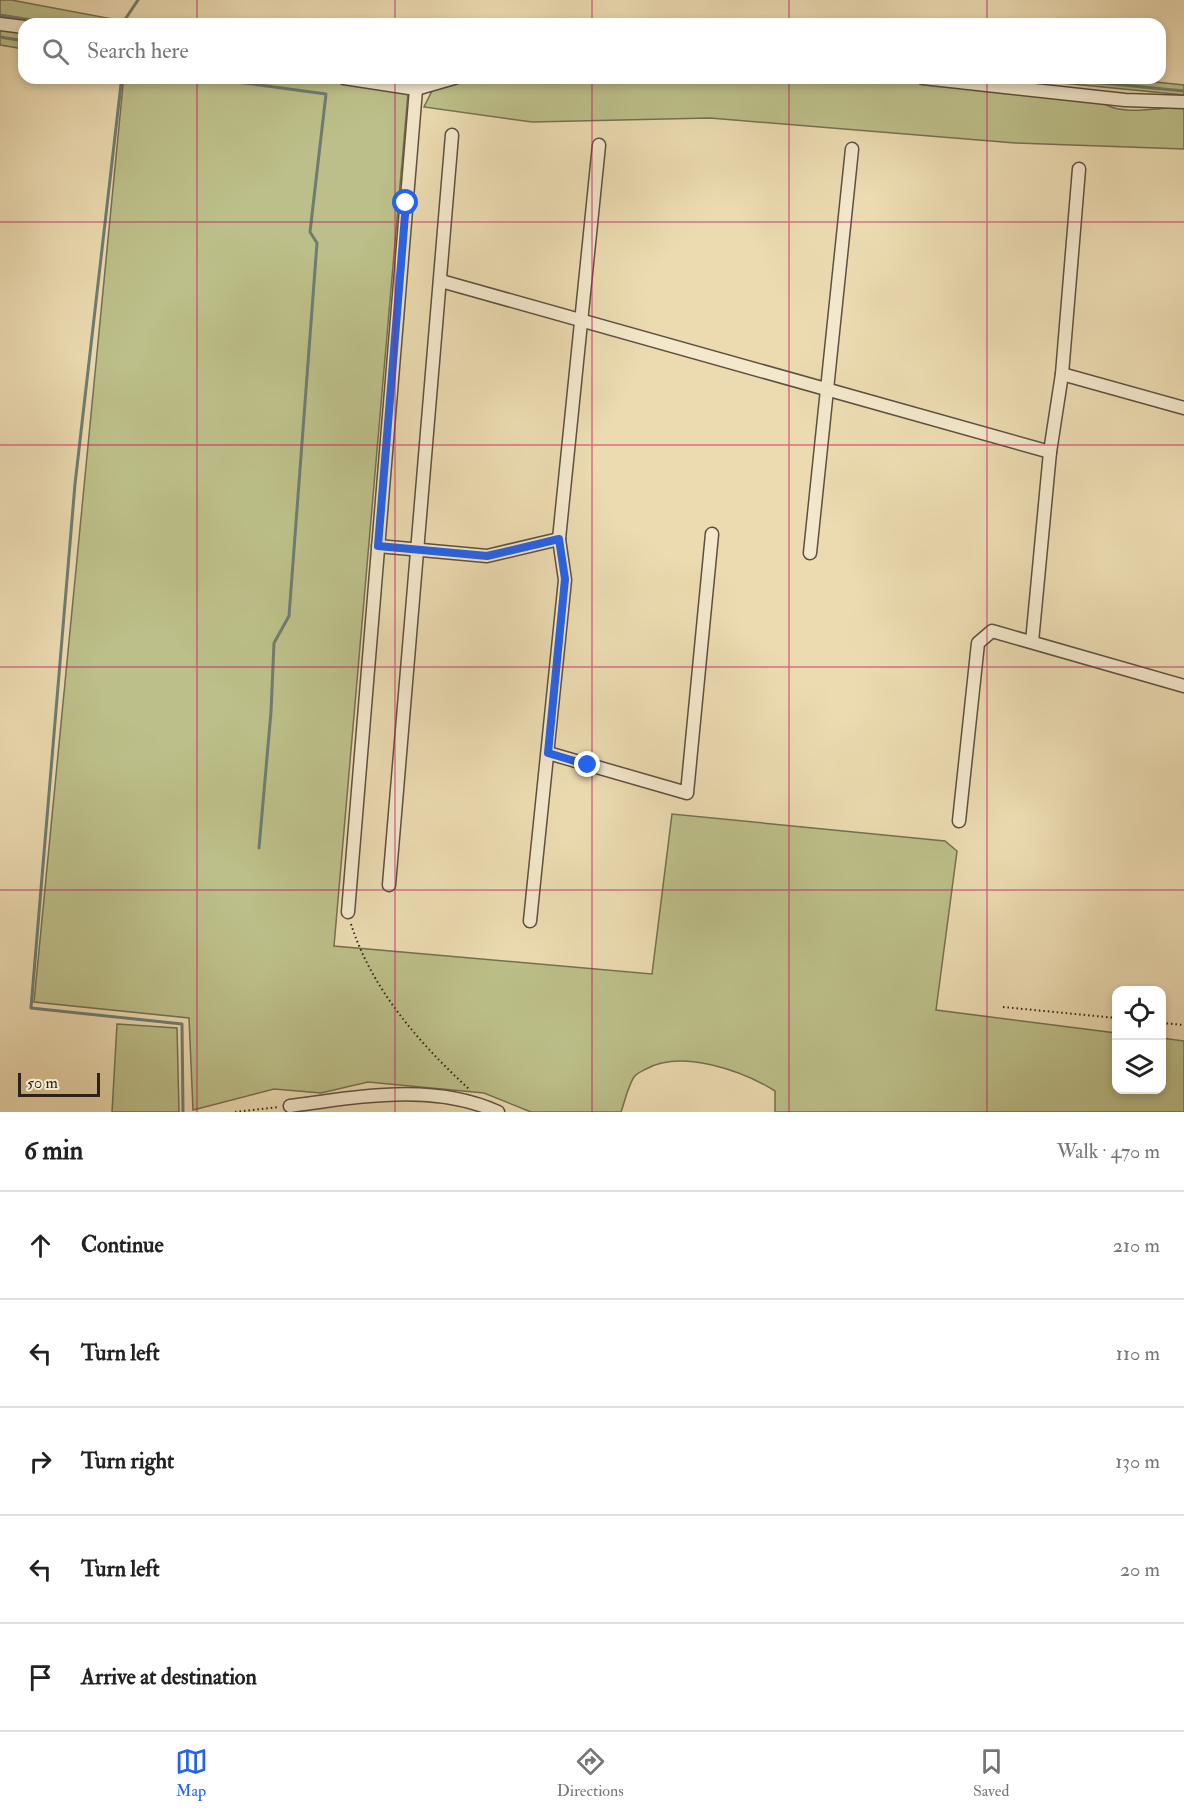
<!DOCTYPE html>
<html lang="en">
<head>
<meta charset="utf-8">
<style>
  body { margin:0; font-family:"IM FELL Double Pica",serif; background:#f2f2f2; color:#222 }
  .controls { position:absolute; right:18px; bottom:18px; display:grid; overflow:hidden; border-radius:12px; box-shadow:0 3px 9px #0003 }
  .controls button { width:54px; height:54px; display:grid; place-items:center; padding:0; border:0; border-bottom:2px solid #e0e0e0; background:#fff; color:#222; font:30px sans-serif }
  .scale { position:absolute; left:18px; bottom:15px; width:82px; box-sizing:border-box; padding-left:6px; border:3px solid #2e2117; border-top:0; font-size:16px; line-height:21px; white-space:nowrap; color:#2e2117; -webkit-text-stroke:4px #f3e8cc; paint-order:stroke }
  .stop { position:absolute; width:18px; height:18px; margin:-14px; border:4px solid #2563eb; border-radius:50%; background:#fff }
  .stop.end { background:#2563eb; border-color:#fff; box-shadow:0 2px 6px #0008 }
  .list { margin:0; padding:0; list-style:none }
  h2 { display:flex; justify-content:space-between; align-items:center; height:78px; margin:0; padding:0 24px; font-size:26px }
  h2 small { font-size:20px; font-weight:400; color:#767676 }
  .list li { display:grid; grid-template-columns:39px 1fr auto; gap:18px; align-items:center; box-sizing:border-box; height:108px; padding:0 24px; border-top:2px solid #e0e0e0 }
  .list b { display:block; font-size:22px; white-space:nowrap }
  .list em { font-size:20px; font-style:normal; color:#767676 }
  .icon { flex:none; width:33px; height:33px; fill:none; stroke:currentColor; stroke-width:2; stroke-linecap:round; stroke-linejoin:round }
  .map { position:relative; flex:none; width:1184px; height:1112px; overflow:hidden }
  .search { position:absolute; background:#fff; box-shadow:0 3px 9px #0003; left:18px; right:18px; top:18px; height:66px; display:flex; align-items:center; gap:15px; box-sizing:border-box; padding:0 21px; border-radius:18px; color:#767676; font-size:22px }
  .sheet { height:618px; background:#fff }
  nav { display:flex; justify-content:space-around; align-items:center; box-sizing:border-box; height:84px; border-top:2px solid #e0e0e0; background:#fff; font-size:16px; color:#767676 }
  nav a { display:grid; justify-items:center; gap:3px }
  nav .on { color:#2563eb }
  .map>svg:first-child { display:block }
</style>
</head>
<body>
<div class="map">
<svg width="1184" height="1112" viewBox="0 0 1184 1112">
  <rect width="100%" height="100%" fill="#ecdbb1"/>
  <filter id="stains"><feTurbulence type="fractalNoise" baseFrequency=".00333" numOctaves="4"/><feColorMatrix values="0 0 0 0 .2 0 0 0 0 .09 0 0 0 0 .02 0 0 0 .5 -.17"/></filter>
  <radialGradient id="worn" r=".72"><stop offset=".6" stop-color="#630" stop-opacity="0"/><stop offset="1" stop-color="#630" stop-opacity=".3"/></radialGradient>
  <!-- green -->
  <g fill="#bcbf89" stroke="#757050" stroke-width="1.5">
    <path d="M0,0H11L139,24H43L0,17Z"/>
    <path d="M0,29L24,33V49L0,45Z"/>
    <path d="M111,78H310L408,93L334,946L652,974L672,814L945,841L957,851L936,1010L1116,1033V1090H1162V1038L1184,1041V1112H775V1091C743,1071 682,1049 646,1069C642,1071 637,1073 634,1077C628,1086 625,1101 621,1112H531L484,1093L368,1082L321,1093L274,1089L193,1110L189,1018L34,1002L123,85Z"/>
    <path d="M478,78H881L1099,100C1118,118 1159,107 1184,107V149L1015,143L710,118L532,122L424,107L432,91Z"/>
    <path d="M1012,78H1118L1184,85V95Z"/>
    <path d="M117,1024L177,1028L179,1112H112Z"/>
  </g>
  <g fill="none" stroke-linecap="round" stroke-linejoin="round">
    <!-- stream -->
    <g stroke="#6e7d70" stroke-width="3">
      <path d="M0,15L56,24"/>
      <path d="M122,24L138,0"/>
      <path d="M0,37L24,41"/>
      <path d="M119,78L121,84L75,484L31,1008L182,1024L183,1112"/>
      <path d="M207,78L326,94L310,232L317,243L289,616L274,643L271,712L259,848"/>
      <path d="M407,78H411"/>
      <path d="M1051,78L1184,91"/>
    </g>
    <!-- minor casing -->
    <g stroke="#5e503e" stroke-width="15">
      <g id="minor">
        <path d="M0,24L24,27"/>
        <path d="M344,78L416,89L454,78"/>
        <path d="M923,78L1125,100L1184,102"/>
        <path d="M441,281L1050,452"/>
        <path d="M1062,374L1184,408"/>
        <path d="M378,546L487,556L559,539"/>
        <path d="M810,553L852,149"/>
        <path d="M1032,642L1050,452L1062,374L1079,169"/>
        <path d="M548,753L687,793L712,534"/>
        <path d="M959,821L978,643L992,631L1184,686"/>
        <path d="M389,885L452,135"/>
        <path d="M348,912L416,89"/>
        <path d="M530,921L565,580L559,539L599,145"/>
        <path d="M290,1106C359,1097 432,1082 498,1112"/>
      </g>
    </g>
    <!-- path -->
    <g stroke="#2e2117" stroke-width="2" stroke-dasharray="1.5 3" stroke-linecap="butt">
      <path d="M351,924C372,990 420,1044 470,1090"/>
      <path d="M1003,1007L1116,1018"/>
      <path d="M1162,1023L1184,1025"/>
      <path d="M235,1112L279,1107"/>
    </g>
    <!-- minor -->
    <use href="#minor" stroke="#f3e8cc" stroke-width="12"/>
  </g>
  <g fill="none" stroke-linecap="round" stroke-linejoin="round">
    <!-- route -->
    <path stroke="#2563eb" stroke-width="8" d="M406,203L378,546L487,556L559,539L565,579L548,753L588,765"/>
  </g>
  <!-- grid -->
  <path fill="none" stroke="#c2185b" stroke-width="1.5" stroke-opacity="0.55" d="M197,0V24M395,0V24M592,0V24M789,0V24M987,0V24M197,78V1112M395,78V1112M592,78V1112M789,78V1112M987,78V1112M0,222H1184M0,445H1184M0,667H1184M0,890H1184"/>
  <rect width="100%" height="100%" filter="url(#stains)"/>
  <rect width="100%" height="100%" fill="url(#worn)"/>
</svg>
<div class="controls">
<button><svg class="icon" aria-label="locate" viewBox="0 0 24 24"><circle cx="12" cy="12" r="6"/><path d="M12 2v4M12 18v4M2 12h4M18 12h4"/></svg></button>
<button><svg class="icon" aria-label="layers" viewBox="0 0 24 24"><path d="M12 4l9 5-9 5-9-5zM3 14l9 5 9-5"/></svg></button>
</div>
<div class="scale">50 m</div>
<div class="stop" style="left:406px;top:203px"></div>
<div class="stop end" style="left:588px;top:765px"></div>
<div class="search"><svg class="icon" aria-label="search" viewBox="0 0 24 24"><circle cx="10" cy="10" r="6"/><path d="M15 15l6 6"/></svg>Search here</div>
</div>
<section class="sheet">
<h2>6 min<small>Walk · 470 m</small></h2>
<ul class="list">
<li><svg class="icon" aria-label="ahead" viewBox="0 0 24 24"><path d="M12 20V5M6 11l6-6 6 6"/></svg><div><b>Continue</b></div><em>210 m</em></li>
<li><svg class="icon" aria-label="left" viewBox="0 0 24 24"><path d="M17 20v-9H6M10 6l-5 5 5 5"/></svg><div><b>Turn left</b></div><em>110 m</em></li>
<li><svg class="icon" aria-label="right" viewBox="0 0 24 24"><path d="M7 20v-9h11M14 6l5 5-5 5"/></svg><div><b>Turn right</b></div><em>130 m</em></li>
<li><svg class="icon" aria-label="left" viewBox="0 0 24 24"><path d="M17 20v-9H6M10 6l-5 5 5 5"/></svg><div><b>Turn left</b></div><em>20 m</em></li>
<li><svg class="icon" aria-label="arrive" viewBox="0 0 24 24"><path d="M6 21V4h12l-3 4 3 4H6"/></svg><div><b>Arrive at destination</b></div></li>
</ul>
</section>
<nav>
<a class="on"><svg class="icon" aria-label="map" viewBox="0 0 24 24"><path d="M3 6l6-2 6 2 6-2v14l-6 2-6-2-6 2zM9 4v14M15 6v14"/></svg>Map</a>
<a><svg class="icon" aria-label="directions" viewBox="0 0 24 24"><path d="M12 3l9 9-9 9-9-9zM9 14v-3h6M13 9l2 2-2 2"/></svg>Directions</a>
<a><svg class="icon" aria-label="saved" viewBox="0 0 24 24"><path d="M7 4h10v16l-5-4-5 4z"/></svg>Saved</a>
</nav>
</body>
</html>
